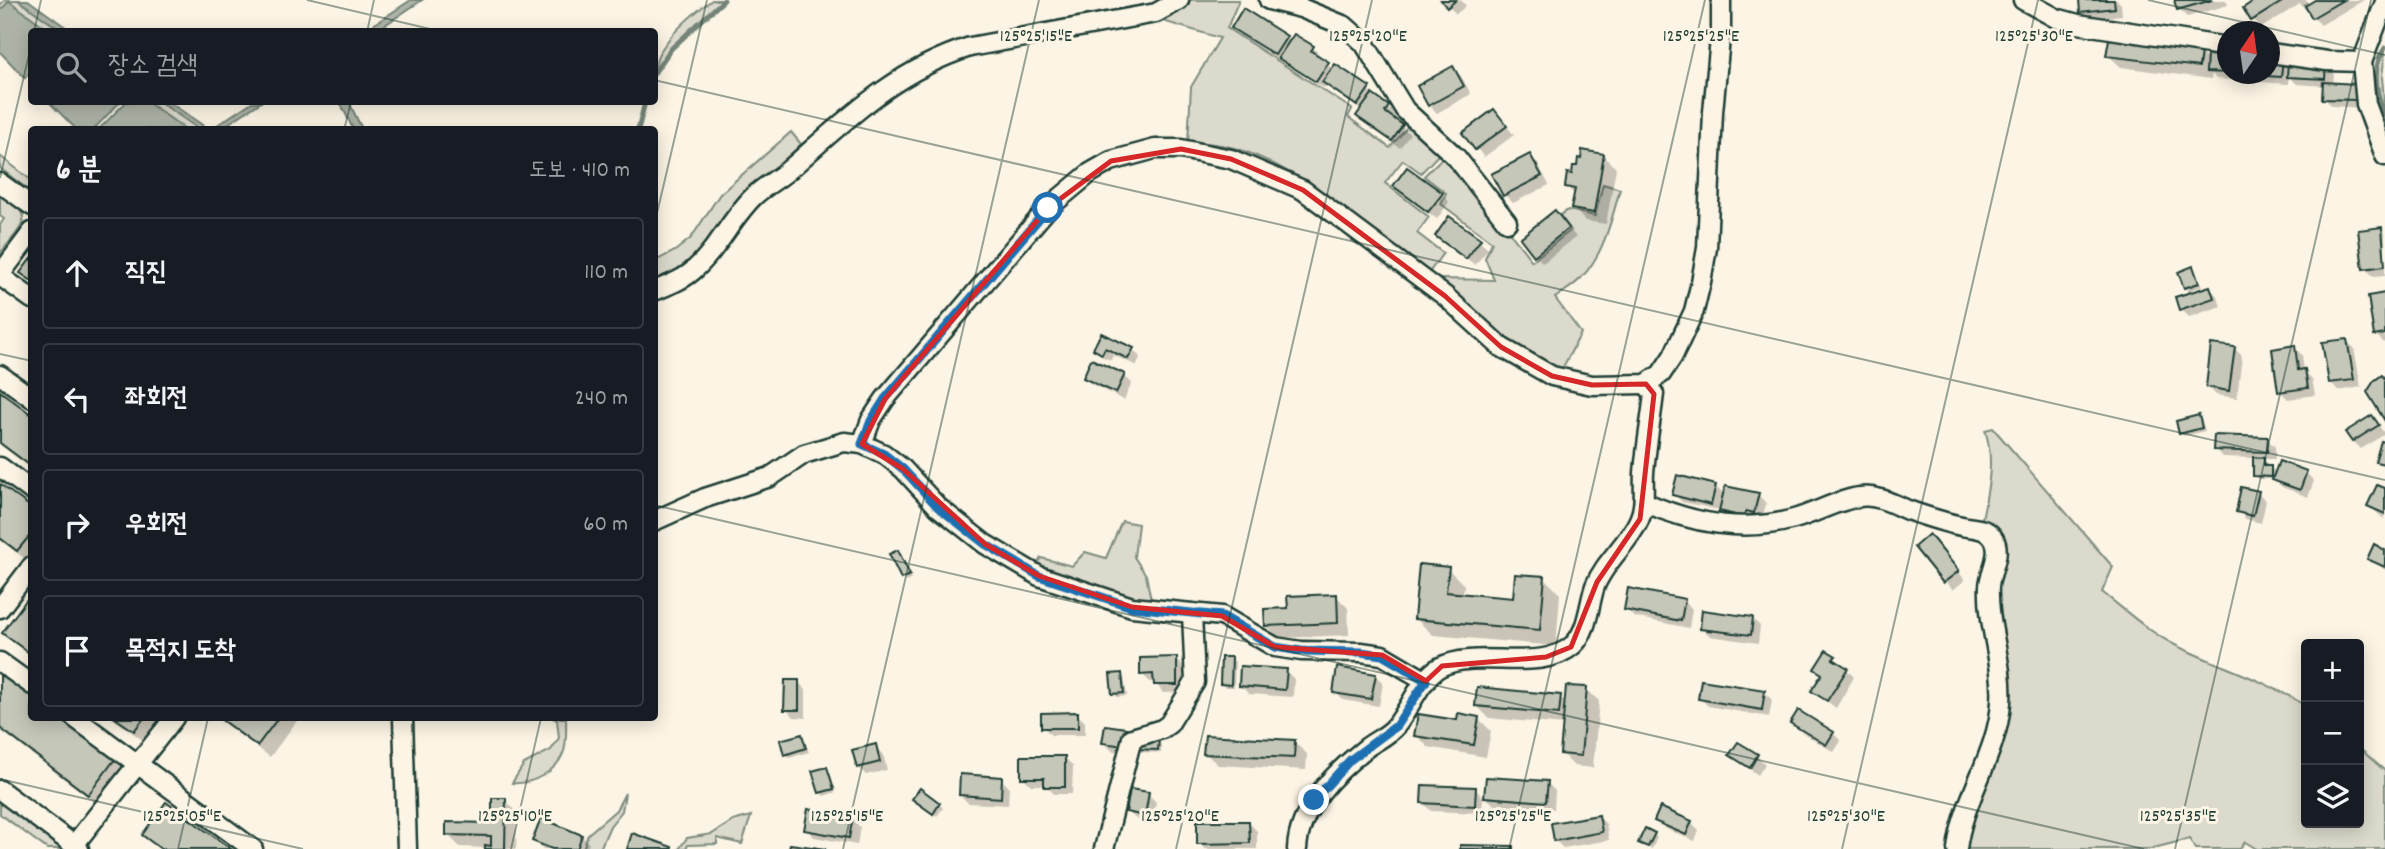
<!DOCTYPE html>
<html lang="ko">
<head>
<meta charset="utf-8">
<style>
  body { margin:0; font-family:Dekko,"Poor Story",sans-serif; background:#20242c; color:#f1f3f6 }
  .controls { position:absolute; right:21px; bottom:21px; display:grid; overflow:hidden; border-radius:7px; box-shadow:0 4px 18px #0003 }
  .controls button { width:63px; height:63px; display:grid; place-items:center; padding:0; border:0; border-bottom:2px solid #363941; background:#171b24; color:#f1f3f6; font:35px sans-serif }
  .compass { position:absolute; left:2217px; top:21px; width:63px; height:63px; border-radius:50%; background:#171b24; box-shadow:0 4px 18px #0003; rotate:13deg }
  .stop { position:absolute; width:21px; height:21px; margin:-16px; border:5px solid #1f6fb2; border-radius:50%; background:#fff }
  .stop.end { background:#1f6fb2; border-color:#fff; box-shadow:0 2px 7px #0008 }
  .list { margin:0; padding:0; list-style:none }
  h2 { display:flex; justify-content:space-between; align-items:center; height:91px; margin:0; padding:0 28px; font-size:30px }
  h2 small { font-size:23px; font-weight:400; color:#9ea1a6 }
  .list li { display:grid; grid-template-columns:46px 1fr auto; gap:21px; align-items:center; box-sizing:border-box; height:112px; margin:0 14px 14px; padding:0 14px; border:2px solid #363941; border-radius:7px }
  .list b { display:block; font-size:26px; white-space:nowrap }
  .list em { font-size:23px; font-style:normal; color:#9ea1a6 }
  .icon { flex:none; width:38px; height:38px; fill:none; stroke:currentColor; stroke-width:2; stroke-linecap:round; stroke-linejoin:round }
  .map { position:relative; flex:none; width:2385px; height:849px; overflow:hidden }
  .search { position:absolute; background:#171b24; box-shadow:0 4px 18px #0003; left:28px; top:28px; width:630px; height:77px; display:flex; align-items:center; gap:18px; box-sizing:border-box; padding:0 24px; border-radius:7px; color:#9ea1a6; font-size:26px }
  .panel { position:absolute; background:#171b24; box-shadow:0 4px 18px #0003; left:28px; top:126px; width:630px; height:595px; border-radius:7px }
  .map>svg:first-child { display:block }
</style>
</head>
<body>
<div class="map">
<svg width="2385" height="849" viewBox="0 0 2385 849">
  <rect width="100%" height="100%" fill="#fcf5e5"/>
  <filter id="ink" filterUnits="userSpaceOnUse"><feTurbulence type="fractalNoise" baseFrequency=".0143" numOctaves="2"/><feDisplacementMap in="SourceGraphic" scale="14" xChannelSelector="R" yChannelSelector="G"/><feConvolveMatrix kernelMatrix="1 2 1 2 8 2 1 2 1" color-interpolation-filters="sRGB"/></filter>
  <g filter="url(#ink)">
    <!-- green -->
    <g fill="#dcdacc" stroke="#7e8c80" stroke-width="2">
      <path d="M5,0H18L62,31H50L10,2L0,11V5Z"/>
      <path d="M712,0H722L671,47L655,70C654,46 693,13 712,0Z"/>
      <path d="M1188,0H1239L1227,28L1352,109L1348,117L1390,148L1412,121L1442,151L1421,173L1403,160L1385,183L1429,217L1417,233L1443,253L1428,274C1371,231 1308,173 1241,150C1224,144 1205,143 1188,142L1191,87L1220,38L1156,19Z"/>
      <path d="M2385,52L2382,77L2385,112C2378,94 2372,68 2385,52Z"/>
      <path d="M147,102H160L199,129H185Z"/>
      <path d="M791,132L801,144L781,166L740,198L728,217L720,224L693,258L669,276L655,282V261L675,251L691,238L720,194Z"/>
      <path d="M1447,153L1532,261L1571,230L1560,215L1568,210L1595,216L1603,184L1620,189C1612,219 1603,256 1581,278C1574,286 1563,292 1555,298L1581,333L1561,371L1525,353L1497,332L1440,279L1494,280L1485,258L1492,242L1441,204L1446,193L1424,176Z"/>
      <path d="M0,156L31,180V192L0,168Z"/>
      <path d="M0,192C37,219 24,222 0,254V225L4,219L0,216Z"/>
      <path d="M1993,428L2113,567L2102,592C2126,611 2150,633 2177,646C2221,667 2265,680 2306,706V823H2359V748L2385,771V849H2257L2245,842L2240,849H2196L2189,839L2150,849H1962L2002,726L1988,527L1982,519C1988,489 1995,460 1985,430Z"/>
      <path d="M1122,521L1138,524L1134,557L1146,575L1152,605L1035,568L1041,558L1072,566L1085,552L1106,558Z"/>
      <path d="M553,718H566C566,728 567,741 564,751C558,771 532,785 512,783L524,764L551,750L559,738L557,720Z"/>
      <path d="M625,793L622,811L610,826L600,849H583L588,834L616,810Z"/>
      <path d="M0,802L64,849H47L0,814Z"/>
      <path d="M751,816L742,844L717,838V844L688,845L686,849H679L687,838L712,834L733,821Z"/>
    </g>
    <!-- water -->
    <g fill="#aeb3a7" stroke="#758479" stroke-width="2">
      <path d="M18,0H28L71,31H62Z"/>
      <path d="M411,0H422L376,31H364Z"/>
      <path d="M9,1L50,31L32,32L31,71L25,78L0,52V11Z"/>
      <path d="M49,102H120L93,130L76,129Z"/>
      <path d="M126,102H147L185,129H99Z"/>
      <path d="M160,102H169L208,129H199Z"/>
      <path d="M252,102H261L220,129L213,128Z"/>
      <path d="M340,102H349L362,129H353Z"/>
    </g>
    <!-- shadow -->
    <g fill="#0003">
      <path d="M1443,0H1461L1466,6L1456,14Z"/>
      <path d="M2081,0H2117L2121,4L2122,15L2090,19L2082,11Z"/>
      <path d="M2176,0H2226L2228,5L2187,17L2179,9Z"/>
      <path d="M2258,0H2306L2309,5L2318,0H2364L2321,25L2300,4L2261,28L2245,8Z"/>
      <path d="M1233,28L1286,37L1291,42L1313,48L1321,56L1319,58L1333,69L1368,89L1375,98L1396,115L1393,119L1410,134L1400,148L1366,124L1358,116L1362,111L1327,84L1324,88L1241,36Z"/>
      <path d="M2200,53L2209,61L2228,58V74H2270V60L2282,61L2289,68L2326,65L2334,73L2333,84L2355,86L2363,108L2332,106L2324,98V86L2297,84L2289,77V84L2216,79L2212,74L2211,79L2121,67L2108,55Z"/>
      <path d="M1453,68L1461,76L1471,94L1437,113L1429,105Z"/>
      <path d="M1501,119L1514,135L1484,157L1464,133Z"/>
      <path d="M1530,156L1538,164L1549,185L1513,203L1505,195L1494,175Z"/>
      <path d="M1603,156L1616,168L1606,224L1585,221L1573,208L1575,195L1567,187Z"/>
      <path d="M1403,193L1442,194L1449,202L1437,219Z"/>
      <path d="M1563,221L1576,237L1543,263L1535,255Z"/>
      <path d="M2381,229L2385,232V275L2373,276L2365,268Z"/>
      <path d="M1437,235L1480,241L1488,249L1475,265Z"/>
      <path d="M2193,268L2202,286L2191,290L2192,293L2210,288L2217,296L2221,306L2189,317L2181,309L2191,293L2185,287Z"/>
      <path d="M2385,295V343H2384L2376,335Z"/>
      <path d="M1102,335L1132,349L1140,357L1137,366L1113,355L1111,360L1103,357L1095,349Z"/>
      <path d="M2346,340L2354,348L2361,387L2339,391L2331,383Z"/>
      <path d="M2294,347L2302,355L2304,371L2312,379L2315,395L2288,399L2280,391Z"/>
      <path d="M2234,348L2242,356L2237,398L2216,395L2208,387Z"/>
      <path d="M1124,376L1132,383L1124,400L1093,385L1085,377Z"/>
      <path d="M0,393L32,417V469L0,445Z"/>
      <path d="M2199,417L2202,421L2205,431L2184,436L2181,433Z"/>
      <path d="M2372,417L2385,434L2361,449L2353,441Z"/>
      <path d="M2267,439L2275,447V459H2263L2267,463V468H2271L2276,473H2306L2314,481L2308,497L2282,487L2274,479H2258L2254,475L2255,458L2223,457L2215,449Z"/>
      <path d="M0,486L32,511V564L0,540Z"/>
      <path d="M1715,486L1724,495H1758L1766,503L1762,520L1729,519L1720,510L1682,502L1674,494Z"/>
      <path d="M2385,490V520L2369,506Z"/>
      <path d="M2258,493L2266,501L2261,523L2246,519L2238,511Z"/>
      <path d="M1937,545L1965,580L1953,590L1916,547Z"/>
      <path d="M2385,552V570L2369,558Z"/>
      <path d="M898,554L911,579L906,582L903,578Z"/>
      <path d="M1448,569L1464,585L1463,595L1514,600L1544,578L1560,594L1556,646L1433,635L1416,619Z"/>
      <path d="M1336,596L1348,608L1349,635L1279,638L1267,626L1290,610Z"/>
      <path d="M1684,601L1692,609L1689,628L1634,617L1626,609Z"/>
      <path d="M32,605V657L4,633Z"/>
      <path d="M1752,618L1760,626L1758,643L1710,636L1702,628Z"/>
      <path d="M1834,657L1854,677L1836,708L1813,691L1823,675L1817,669Z"/>
      <path d="M1231,658L1235,662L1234,687H1225L1222,684Z"/>
      <path d="M1176,659L1184,667L1185,692L1163,693L1155,682H1150L1142,674Z"/>
      <path d="M1286,671L1294,679L1293,697L1249,694L1241,686Z"/>
      <path d="M0,674L32,718H57L114,760L130,777L105,810L0,730Z"/>
      <path d="M1121,674L1124,678L1127,696L1117,697L1114,693Z"/>
      <path d="M1375,675L1383,683L1379,706L1343,700L1335,692Z"/>
      <path d="M798,682L806,690V718L794,717L786,709Z"/>
      <path d="M1586,689L1599,701L1593,768L1574,766L1562,754L1565,725L1489,718L1477,706L1560,697L1566,703Z"/>
      <path d="M1764,692L1772,700L1769,717L1708,706L1700,698Z"/>
      <path d="M1077,714L1085,722V735H1051L1043,727Z"/>
      <path d="M112,718H173L151,746Z"/>
      <path d="M217,718H299L270,757Z"/>
      <path d="M1478,718L1491,731L1486,757L1428,747L1416,735Z"/>
      <path d="M1792,723L1833,733L1841,741L1834,752L1800,731Z"/>
      <path d="M1126,730L1134,738L1132,753L1112,751L1104,742Z"/>
      <path d="M801,736L809,752L789,758L785,754Z"/>
      <path d="M1158,741L1161,745V753L1141,752L1137,748Z"/>
      <path d="M1294,742L1307,754L1306,770L1218,765L1205,753Z"/>
      <path d="M1738,744L1757,756L1765,764L1758,775L1732,755Z"/>
      <path d="M875,746L883,754L887,770L866,775L858,767Z"/>
      <path d="M1065,758L1073,766L1072,794H1054L1046,785H1031L1023,777Z"/>
      <path d="M827,769L830,772L836,792L824,796L820,792Z"/>
      <path d="M1001,779L1009,787L1008,805L968,803L960,795Z"/>
      <path d="M1547,783L1555,791L1554,809L1494,805L1486,797Z"/>
      <path d="M1475,789L1483,797L1482,813L1431,811L1423,803Z"/>
      <path d="M1148,794L1156,802L1152,823L1136,819L1127,811Z"/>
      <path d="M505,800L517,812L516,849L460,847L448,835L493,825Z"/>
      <path d="M918,802L939,804L943,808L937,816Z"/>
      <path d="M1598,816L1606,824L1609,840L1563,848L1555,840Z"/>
      <path d="M852,819L860,827L857,845L814,837L806,829Z"/>
      <path d="M1657,820L1691,822L1699,830L1695,841L1664,828Z"/>
      <path d="M1249,823L1257,831V849H1205L1199,843Z"/>
      <path d="M1654,834L1657,838L1652,849L1640,843Z"/>
      <path d="M582,836L589,844L587,849H543L534,840Z"/>
    </g>
    <g fill="none" stroke-linecap="round" stroke-linejoin="round">
      <!-- stream -->
      <g stroke="#758479" stroke-width="5">
        <path d="M2385,48C2370,68 2376,94 2385,116"/>
        <path d="M654,73L671,49L724,0"/>
        <path d="M638,130L645,102"/>
      </g>
    </g>
    <!-- building -->
    <g fill="#c5c7b9" stroke="#1f3d34" stroke-width="2">
      <path d="M1441,0H1456L1447,8Z"/>
      <path d="M2079,0H2114L2115,8L2080,12Z"/>
      <path d="M2174,0H2212L2177,10Z"/>
      <path d="M2255,0H2285L2251,21L2243,8Z"/>
      <path d="M2315,0H2343L2312,18L2305,6Z"/>
      <path d="M1243,8L1287,36L1275,55L1231,28Z"/>
      <path d="M1294,34L1314,46L1311,51L1329,62L1316,82L1278,58Z"/>
      <path d="M2109,39L2201,51L2199,67L2106,56Z"/>
      <path d="M2207,55L2228,56V73L2206,72Z"/>
      <path d="M2270,59H2283L2281,77L2232,74H2270Z"/>
      <path d="M2288,61L2326,63L2325,79L2287,77Z"/>
      <path d="M1335,64L1370,87L1357,106L1322,82Z"/>
      <path d="M1453,66L1464,86L1428,106L1417,86Z"/>
      <path d="M2323,82L2356,84L2355,100L2322,99Z"/>
      <path d="M1372,94L1389,106L1385,112L1403,125L1392,141L1356,116Z"/>
      <path d="M1494,109L1507,126L1475,150L1462,133Z"/>
      <path d="M1582,150L1604,154L1594,213L1571,209L1575,189L1565,187L1567,173L1572,174L1573,166H1577L1578,158L1581,159Z"/>
      <path d="M1530,154L1542,176L1503,196L1491,174Z"/>
      <path d="M1407,167L1443,193L1428,212L1393,186Z"/>
      <path d="M1555,210L1569,228L1534,256L1520,238Z"/>
      <path d="M1449,216L1481,239L1466,259L1435,236Z"/>
      <path d="M2382,227L2385,266L2363,269L2358,230Z"/>
      <path d="M32,257V281L20,273Z"/>
      <path d="M2193,266L2199,283L2184,288L2178,272Z"/>
      <path d="M2210,286L2214,298L2179,310L2175,297Z"/>
      <path d="M2385,293V334L2374,336L2368,296Z"/>
      <path d="M1101,333L1134,348L1128,359L1105,348L1102,354L1093,349Z"/>
      <path d="M2347,339L2354,380L2329,383L2322,342Z"/>
      <path d="M2211,344L2235,347L2229,391L2206,387Z"/>
      <path d="M2295,345L2298,370L2305,369L2308,388L2278,392L2272,349Z"/>
      <path d="M1091,359L1125,374L1116,393L1083,378Z"/>
      <path d="M2382,375L2385,379V421L2367,392L2374,381Z"/>
      <path d="M0,391L32,415V467L0,443Z"/>
      <path d="M2199,415L2202,428L2179,434L2176,421Z"/>
      <path d="M2372,415L2379,425L2352,442L2345,432Z"/>
      <path d="M2214,435L2268,437L2267,452L2213,450Z"/>
      <path d="M2381,441L2385,442V464L2375,462Z"/>
      <path d="M2253,457L2264,458V466H2271V477L2253,476Z"/>
      <path d="M2279,461L2307,471L2300,490L2272,480Z"/>
      <path d="M1677,475L1716,485L1711,505L1672,495Z"/>
      <path d="M0,484L32,508V533L17,551L0,538Z"/>
      <path d="M2377,485L2385,488V514L2367,506Z"/>
      <path d="M1725,486L1759,493L1754,513L1746,511L1744,517L1719,511Z"/>
      <path d="M2241,487L2259,491L2253,516L2236,512Z"/>
      <path d="M1929,534L1959,571L1943,583L1914,547Z"/>
      <path d="M2374,544L2385,550V567L2367,559Z"/>
      <path d="M898,550L910,575L901,579L889,554Z"/>
      <path d="M1419,564L1449,567L1446,592L1513,598L1515,574L1545,576L1540,630L1414,619Z"/>
      <path d="M1628,588L1685,599L1681,621L1624,610Z"/>
      <path d="M1337,594L1338,623L1265,626L1264,609L1288,608L1287,596Z"/>
      <path d="M27,599L32,602V655L2,633Z"/>
      <path d="M1702,610L1753,617L1751,635L1700,629Z"/>
      <path d="M1826,650L1836,656L1833,659L1848,668L1827,701L1811,691L1822,674L1814,669Z"/>
      <path d="M1177,657V685H1154L1153,674L1140,675V658Z"/>
      <path d="M1221,657H1232L1231,685L1220,684Z"/>
      <path d="M1240,666L1287,669L1285,690L1239,686Z"/>
      <path d="M1337,667L1376,674L1371,699L1333,693Z"/>
      <path d="M0,672L32,696V718H60L115,759L88,795L0,728Z"/>
      <path d="M1122,673L1124,693L1112,694L1110,674Z"/>
      <path d="M785,680H799V710H784Z"/>
      <path d="M1701,680L1765,690L1762,710L1698,699Z"/>
      <path d="M1566,686L1587,687L1581,756L1560,754Z"/>
      <path d="M1477,687L1561,695L1559,714L1475,706Z"/>
      <path d="M1798,710L1834,732L1826,745L1790,723Z"/>
      <path d="M1078,712V728H1041V713Z"/>
      <path d="M1458,713L1479,717L1474,745L1414,736L1418,714L1457,720Z"/>
      <path d="M115,718H144L134,731Z"/>
      <path d="M219,718H278L257,746Z"/>
      <path d="M1105,725L1127,728L1124,746L1102,743Z"/>
      <path d="M802,734L806,748L784,755L780,740Z"/>
      <path d="M1205,735L1295,740L1294,758L1203,754Z"/>
      <path d="M1136,738L1159,739L1158,750L1136,749Z"/>
      <path d="M1738,742L1758,754L1750,768L1729,755Z"/>
      <path d="M876,744L880,762L857,768L852,750Z"/>
      <path d="M1021,756H1065V787H1044V778H1021Z"/>
      <path d="M827,767L834,789L819,793L812,771Z"/>
      <path d="M960,774L1002,777L1001,798L959,795Z"/>
      <path d="M1486,777L1548,781L1546,802L1484,797Z"/>
      <path d="M1422,785L1476,787L1475,806L1421,803Z"/>
      <path d="M920,788L940,803L933,814L912,799Z"/>
      <path d="M1130,789L1149,792L1145,816L1126,812Z"/>
      <path d="M492,798H506L505,849H485V845L491,846V836L446,835V822L492,823Z"/>
      <path d="M166,802L231,849H161L142,835Z"/>
      <path d="M1660,807L1692,821L1686,835L1654,821Z"/>
      <path d="M808,809L853,817L849,838L804,830Z"/>
      <path d="M1599,815L1602,832L1554,841L1551,823Z"/>
      <path d="M541,818L582,835L577,849H552L532,841Z"/>
      <path d="M1197,821H1249L1250,843L1197,844Z"/>
      <path d="M1645,828L1655,833L1648,847L1638,843Z"/>
      <path d="M632,833L672,847L671,849H627Z"/>
      <path d="M790,844L826,849H789Z"/>
      <path d="M1460,845L1513,846V849H1460Z"/>
    </g>
    <g fill="none" stroke-linecap="round" stroke-linejoin="round">
      <!-- minor casing -->
      <g stroke="#1f3d34" stroke-width="23">
        <g id="minor">
          <path d="M1269,0L1301,8L1345,26L1364,43L1405,110L1456,157L1507,222"/>
          <path d="M2023,0L2056,18L2078,24L2228,47"/>
          <path d="M2385,2L2362,62L2366,104L2385,156"/>
          <path d="M2270,53L2327,61L2362,62"/>
          <path d="M0,183L32,206"/>
          <path d="M0,275L32,232"/>
          <path d="M0,276L32,299"/>
          <path d="M654,291C669,285 685,279 696,268C719,247 731,219 753,197C764,186 779,179 791,168C849,117 895,71 970,47L1156,13L1179,0"/>
          <path d="M0,375L32,398"/>
          <path d="M862,444L871,420L885,399L1048,208L1090,173L1111,161L1155,149H1181L1231,159L1303,190L1445,296L1501,347L1552,376L1592,385L1646,384L1661,374L1673,356L1694,311L1701,282L1707,248L1713,112L1721,28V0"/>
          <path d="M0,467L32,491"/>
          <path d="M1644,502C1691,523 1744,533 1794,519C1816,513 1837,500 1860,497C1877,494 1895,505 1910,511C1928,517 1948,524 1967,527C1976,528 1989,529 1994,539C2002,554 1990,571 1989,586C1987,625 2004,663 2001,702C1998,754 1963,798 1957,849"/>
          <path d="M654,521L705,498L770,477L804,454L844,442L862,444L884,454L903,469L938,507L985,544L1039,576L1132,607L1222,616L1275,647L1301,651L1361,652L1382,655L1426,681"/>
          <path d="M0,608L32,566"/>
          <path d="M0,662L32,685"/>
          <path d="M75,718L253,849"/>
          <path d="M403,718L407,849"/>
          <path d="M0,790L79,849"/>
          <path d="M74,845L174,718"/>
          <path d="M1104,849L1132,738L1162,729L1169,724L1195,682L1192,613"/>
          <path d="M1297,849C1299,807 1335,773 1366,748C1376,740 1388,736 1396,726C1409,710 1422,676 1440,667C1478,648 1541,674 1573,645C1588,632 1589,603 1595,586C1605,561 1628,544 1639,520C1646,505 1643,489 1644,473C1646,447 1651,420 1654,394L1646,384"/>
        </g>
      </g>
      <!-- minor -->
      <use href="#minor" stroke="#fcf5e5" stroke-width="18"/>
    </g>
  </g>
  <g fill="none" stroke-linecap="round" stroke-linejoin="round" filter="url(#ink)">
    <!-- route -->
    <path stroke="#1f6fb2" stroke-width="9" d="M1048,208L885,399L871,421L862,444L884,454L903,469L938,507L985,544L1039,576L1132,607L1222,616L1275,647L1301,651L1361,652L1382,655L1426,681L1396,726L1350,760L1314,800"/>
  </g>
  <!-- marked area -->
  <path fill="none" stroke="#d62828" stroke-width="5" stroke-linejoin="round" d="M1181,149L1231,159L1303,190L1445,296L1501,347L1552,376L1592,385L1646,384L1654,394L1640,519L1597,582L1571,647L1546,657L1442,666L1426,681L1382,655L1275,647L1222,616L1132,607L1039,576L985,544L903,469L862,444L885,399L1048,208L1111,161Z"/>
  <!-- ticks -->
  <path fill="none" stroke="#1f3d34" stroke-width="2" stroke-opacity="0.45" d="M307,0L443,32M2148,0L2385,55M34,32L41,0M367,32L374,0M654,80L2385,480M344,130L351,102M0,178L32,42M654,226L707,0M0,354L32,361M654,505L2144,849M0,779L303,849M178,849L208,718M511,849L541,718M843,849L1039,0M1176,849L1372,0M1509,849L1705,0M1842,849L2038,0M2175,849L2371,0"/>
  <g font-size="18" text-anchor="middle" fill="#1f3d34" stroke="#fcf5e5" stroke-width="6" stroke-linejoin="round" paint-order="stroke">
    <text x="1036" y="41">125°25'15"E</text>
    <text x="1368" y="41">125°25'20"E</text>
    <text x="1701" y="41">125°25'25"E</text>
    <text x="2034" y="41">125°25'30"E</text>
    <text x="182" y="821">125°25'05"E</text>
    <text x="515" y="821">125°25'10"E</text>
    <text x="847" y="821">125°25'15"E</text>
    <text x="1180" y="821">125°25'20"E</text>
    <text x="1513" y="821">125°25'25"E</text>
    <text x="1846" y="821">125°25'30"E</text>
    <text x="2178" y="821">125°25'35"E</text>
  </g>
</svg>
<div class="controls">
<button>+</button>
<button>−</button>
<button><svg class="icon" aria-label="layers" viewBox="0 0 24 24"><path d="M12 4l9 5-9 5-9-5zM3 14l9 5 9-5"/></svg></button>
</div>
<svg class="compass" viewBox="-18 -18 36 36"><path d="M0-13l5 13h-10z" fill="#e53935"/><path d="M0 13l5-13h-10z" fill="#9ea1a6"/></svg>
<div class="stop" style="left:1048px;top:208px"></div>
<div class="stop end" style="left:1314px;top:800px"></div>
<div class="search"><svg class="icon" aria-label="search" viewBox="0 0 24 24"><circle cx="10" cy="10" r="6"/><path d="M15 15l6 6"/></svg>장소 검색</div>
<section class="panel">
<h2>6 분<small>도보 · 410 m</small></h2>
<ul class="list">
<li><svg class="icon" aria-label="ahead" viewBox="0 0 24 24"><path d="M12 20V5M6 11l6-6 6 6"/></svg><div><b>직진</b></div><em>110 m</em></li>
<li><svg class="icon" aria-label="left" viewBox="0 0 24 24"><path d="M17 20v-9H6M10 6l-5 5 5 5"/></svg><div><b>좌회전</b></div><em>240 m</em></li>
<li><svg class="icon" aria-label="right" viewBox="0 0 24 24"><path d="M7 20v-9h11M14 6l5 5-5 5"/></svg><div><b>우회전</b></div><em>60 m</em></li>
<li><svg class="icon" aria-label="arrive" viewBox="0 0 24 24"><path d="M6 21V4h12l-3 4 3 4H6"/></svg><div><b>목적지 도착</b></div></li>
</ul>
</section>
</div>
</body>
</html>
